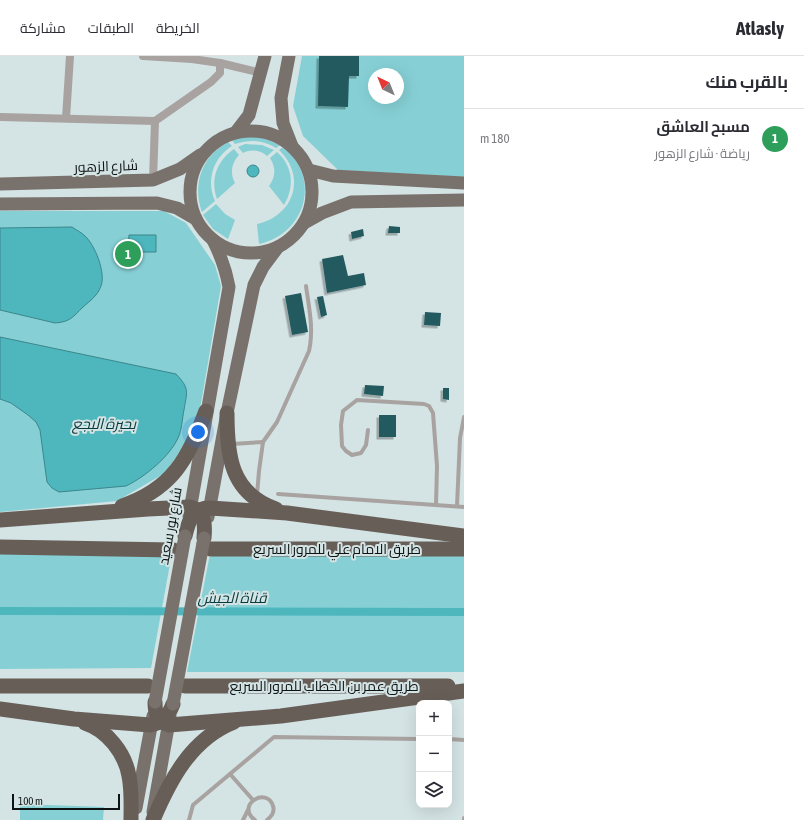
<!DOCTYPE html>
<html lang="ar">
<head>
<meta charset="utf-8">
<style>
  body { margin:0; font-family:"Asap Condensed",Cairo,sans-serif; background:#f7f7f7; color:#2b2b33; direction:rtl }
  .controls { position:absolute; right:12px; bottom:12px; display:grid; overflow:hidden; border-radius:8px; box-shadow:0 4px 16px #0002 }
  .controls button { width:36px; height:36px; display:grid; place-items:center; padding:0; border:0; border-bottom:1px solid #e1e1e2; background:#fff; color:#2b2b33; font:20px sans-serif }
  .compass { position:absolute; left:368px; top:12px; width:36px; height:36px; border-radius:50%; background:#fff; box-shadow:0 4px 16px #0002; rotate:317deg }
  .scale { position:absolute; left:12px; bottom:10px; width:108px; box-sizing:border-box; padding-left:4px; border:2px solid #0e1313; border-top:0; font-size:11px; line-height:14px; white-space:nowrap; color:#0e1313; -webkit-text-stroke:3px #d4e3e4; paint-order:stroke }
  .you { position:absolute; left:198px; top:376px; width:14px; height:14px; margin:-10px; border:3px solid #fff; border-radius:50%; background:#1a73e8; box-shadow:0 0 0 6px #1a73e833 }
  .badge { display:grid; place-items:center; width:26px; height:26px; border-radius:50%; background:#0f766e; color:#fff; font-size:13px; font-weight:700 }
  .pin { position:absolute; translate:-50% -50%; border:2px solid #fff; box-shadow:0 1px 4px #0006 }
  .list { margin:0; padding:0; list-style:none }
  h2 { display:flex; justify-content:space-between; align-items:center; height:52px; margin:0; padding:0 16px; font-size:17px }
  h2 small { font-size:13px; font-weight:400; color:#7c7c81 }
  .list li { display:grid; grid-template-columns:26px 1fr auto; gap:12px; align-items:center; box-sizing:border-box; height:60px; padding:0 16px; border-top:1px solid #e1e1e2 }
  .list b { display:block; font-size:15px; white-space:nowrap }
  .list p { margin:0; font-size:13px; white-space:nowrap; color:#7c7c81 }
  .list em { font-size:13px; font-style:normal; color:#7c7c81 }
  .icon { flex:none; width:22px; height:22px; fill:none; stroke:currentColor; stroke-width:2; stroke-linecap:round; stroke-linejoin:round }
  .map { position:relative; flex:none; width:464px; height:764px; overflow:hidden; direction:ltr }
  header { display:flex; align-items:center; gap:24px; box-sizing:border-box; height:56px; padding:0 20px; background:#fff; border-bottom:1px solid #e1e1e2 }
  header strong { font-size:19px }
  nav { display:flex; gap:22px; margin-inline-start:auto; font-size:14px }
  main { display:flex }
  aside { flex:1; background:#fff }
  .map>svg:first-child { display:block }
</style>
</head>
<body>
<header>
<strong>Atlasly</strong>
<nav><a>الخريطة</a><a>الطبقات</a><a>مشاركة</a></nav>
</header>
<main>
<aside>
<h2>بالقرب منك<small></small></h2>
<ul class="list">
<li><span class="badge" style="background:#2e9e5b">1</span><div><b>مسبح العاشق</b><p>رياضة · شارع الزهور</p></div><em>180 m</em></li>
</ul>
</aside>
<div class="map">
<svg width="464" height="764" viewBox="0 0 464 764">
  <defs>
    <filter id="shadow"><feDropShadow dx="-2.5" dy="2.5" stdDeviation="0" flood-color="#0004"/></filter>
  </defs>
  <rect width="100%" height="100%" fill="#d4e3e4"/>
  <!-- green -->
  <g fill="#86d0d5" fill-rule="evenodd">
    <path d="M302,0H464V121L338,114L303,80L293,50ZM374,18H398V42H374Z"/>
    <path d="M243,81H261L280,89L276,92C263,84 250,83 235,88L232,84Z"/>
    <path d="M228,86L232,90C213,102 206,124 215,145L202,156C192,128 202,100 228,86Z"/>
    <path d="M245,88L262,89L274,94L267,100C260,94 252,93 243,97L238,91Z"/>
    <path d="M283,91C322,122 306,178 259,188L257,168C294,160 307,121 279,94Z"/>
    <path d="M234,93L239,99C231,107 230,118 235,127L217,143C210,123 217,105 234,93Z"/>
    <path d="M277,96C293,110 295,131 284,149L269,130C276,121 276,111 270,102Z"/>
    <path d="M216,148L225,158L235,164L228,183L213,173L203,159Z"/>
    <path d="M0,155H164L186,167L215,209L221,230L197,371L165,417L117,445L0,456Z"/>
    <path d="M0,497H172L151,612L0,613Z"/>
    <path d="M210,498H464V616H187Z"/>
    <path d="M20,748L104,751L103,764H20Z"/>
  </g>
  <!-- water -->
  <g fill="#4eb7be" stroke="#3b868b">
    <circle cx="253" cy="115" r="6"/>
    <path d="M72,171C76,174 81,176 85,180C95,189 106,217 101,230C98,239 90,245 83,251C73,261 70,266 55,267L0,254V172Z"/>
    <path d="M129,179H156V196H128Z"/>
    <path d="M0,281L176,318C190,333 187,335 184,354C182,363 182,374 178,382C170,400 145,421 126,430L59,436L52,432L47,426L40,374L36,366L28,359L11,347L0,343Z"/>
  </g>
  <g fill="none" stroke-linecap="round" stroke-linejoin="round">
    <!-- canal -->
    <path stroke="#4eb7be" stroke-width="8" d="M0,555L464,556"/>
  </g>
  <!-- building -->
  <g fill="#235a5e" filter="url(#shadow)">
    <path d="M319,0H359V20H349L348,51L318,50Z"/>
    <path d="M389,170L400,171V177H388Z"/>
    <path d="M363,173L364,180L352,183L351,176Z"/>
    <path d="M343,199L348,220L364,217L366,229L327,237L322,203Z"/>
    <path d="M301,237L308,276L292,279L285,240Z"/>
    <path d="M323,240L327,259L321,261L317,241Z"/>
    <path d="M425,256L441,257L440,270L424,269Z"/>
    <path d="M365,329L384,330L383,340L364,338Z"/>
    <path d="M443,332H449V344L443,343Z"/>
    <rect x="379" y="359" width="17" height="22"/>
  </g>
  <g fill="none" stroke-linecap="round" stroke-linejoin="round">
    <!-- motorway-tunnel -->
    <path stroke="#b6c4c5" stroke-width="15" stroke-dasharray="15 8" stroke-linecap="butt" d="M173,494L211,493"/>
    <!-- service -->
    <g stroke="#a8a3a0" stroke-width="4">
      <path d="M368,374L366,389L361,397L352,399L346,395L342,390L341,369L343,355L357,344L424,348L429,350L433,357L437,410L436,449"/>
      <path d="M232,388L263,386"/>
      <path d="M278,438L464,451"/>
      <path d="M257,439L259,415L263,386L277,366L309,295C314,273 309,252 306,230"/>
      <path d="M457,450L460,382L464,361"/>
      <path d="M449,683L464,684"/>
      <path d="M230,718L253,744"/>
      <path d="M189,764L193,749L274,681L419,683"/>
      <path d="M243,764L248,754"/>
      <path d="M255,764C235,749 267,730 273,750C275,756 272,760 267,764"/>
      <path d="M464,764V762"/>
    </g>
    <!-- minor -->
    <g stroke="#a8a3a0" stroke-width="8">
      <path d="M143,0L192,3L220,7L262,17"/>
      <path d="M0,61L155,65L211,26L220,17V7"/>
      <path d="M66,62L70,0"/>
      <path d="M153,124L155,65"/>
    </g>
    <!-- primary -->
    <g stroke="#79716b" stroke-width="13">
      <path d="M289,0L281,42L283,67L292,90"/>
      <circle cx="251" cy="136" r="61"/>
      <path d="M236,76L249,59L265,0"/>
      <path d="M309,114L333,120L464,127"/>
      <path d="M0,128L153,124L180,113L200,99"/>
      <path d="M0,148L157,147L177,152L196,163"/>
      <path d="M304,167L322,157L351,146L464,144"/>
      <path d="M189,460L229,231C226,214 221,200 213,184"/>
      <path d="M208,461L227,357L254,229L263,211L278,191"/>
      <path d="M136,752L153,660"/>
      <path d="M153,756L170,660"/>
    </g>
    <!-- motorway -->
    <g stroke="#685e58" stroke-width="15">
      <path d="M227,357C227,399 230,437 276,453"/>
      <path d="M122,450C173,433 188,402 206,355"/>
      <path d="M0,464L148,453L190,451L198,454C205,463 205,471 204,482"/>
      <path d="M185,480C189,464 192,452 210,452L287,457L464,480"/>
      <path d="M0,491L173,494"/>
      <path d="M211,493H464"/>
      <path d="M0,630H148"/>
      <path d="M185,630H448"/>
      <path d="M155,646C155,657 157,666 169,669L281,660L464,635"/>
      <path d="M0,653L74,663L150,669C163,667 169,659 173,648"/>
      <path d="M85,667C107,674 125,697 129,720C132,735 131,749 131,764"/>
      <path d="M153,764C170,724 191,683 234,666"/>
    </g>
    <!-- primary-bridge -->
    <g stroke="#79716b" stroke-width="13">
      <path d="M155,646L185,480"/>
      <path d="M173,648L204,482"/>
    </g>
  </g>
  <g text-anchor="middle" stroke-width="4" stroke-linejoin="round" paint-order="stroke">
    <!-- street labels -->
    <g font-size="14" fill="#0e1313" stroke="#d4e3e4">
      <text transform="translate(106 110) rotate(-2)" y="5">شارع الزهور</text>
      <text transform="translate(170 470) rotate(-80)" y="5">شارع بور سعيد</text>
      <text x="337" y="498">طريق الامام علي للمرور السريع</text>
      <text x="324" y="635">طريق عمر بن الخطاب للمرور السريع</text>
    </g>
    <!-- water labels -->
    <g font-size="15" font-style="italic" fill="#073a3d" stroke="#d4e3e4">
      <text x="104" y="373">بحيرة البجع</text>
      <text x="232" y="547">قناة الجيش</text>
    </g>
  </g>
</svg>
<div class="controls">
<button>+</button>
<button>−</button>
<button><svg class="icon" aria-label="layers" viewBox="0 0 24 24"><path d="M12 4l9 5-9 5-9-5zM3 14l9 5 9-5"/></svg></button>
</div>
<svg class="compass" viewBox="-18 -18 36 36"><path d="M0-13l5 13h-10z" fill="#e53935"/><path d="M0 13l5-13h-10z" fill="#7c7c81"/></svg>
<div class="scale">100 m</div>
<div class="you"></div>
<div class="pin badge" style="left:128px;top:198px;background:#2e9e5b">1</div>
</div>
</main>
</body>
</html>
